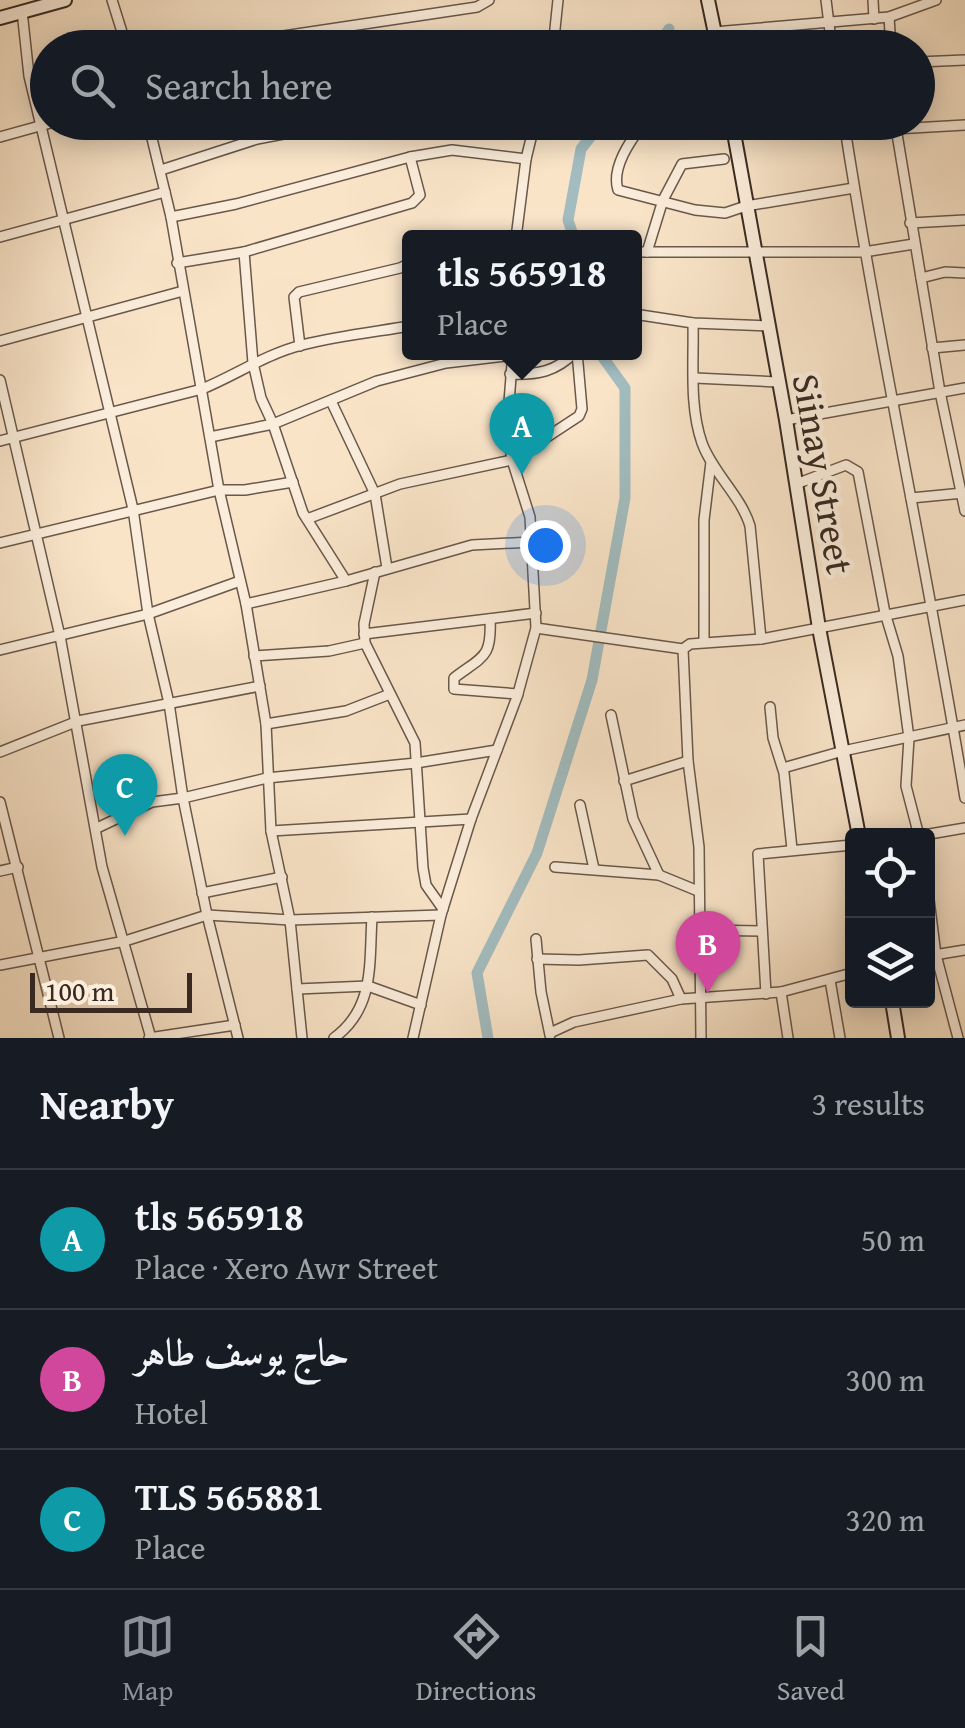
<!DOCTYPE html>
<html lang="en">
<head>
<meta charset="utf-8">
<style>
  body { margin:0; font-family:"Gentium Book Plus",Amiri,serif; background:#20242c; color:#f1f3f6 }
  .controls { position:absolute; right:30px; bottom:30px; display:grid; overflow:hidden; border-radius:10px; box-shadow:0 5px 25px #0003 }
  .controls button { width:90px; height:90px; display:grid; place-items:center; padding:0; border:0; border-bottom:2px solid #363941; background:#171b24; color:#f1f3f6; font:50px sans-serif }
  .scale { position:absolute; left:30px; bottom:25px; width:162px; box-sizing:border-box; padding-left:10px; border:5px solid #392921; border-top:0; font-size:28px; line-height:35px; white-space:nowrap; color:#392921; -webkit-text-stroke:8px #fbeddb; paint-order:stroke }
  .you { position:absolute; left:545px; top:545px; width:35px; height:35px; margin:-25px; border:8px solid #fff; border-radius:50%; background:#1a73e8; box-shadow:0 0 0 15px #1a73e833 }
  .badge { display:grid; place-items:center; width:65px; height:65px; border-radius:50%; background:#8c9099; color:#fff; font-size:32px; font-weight:700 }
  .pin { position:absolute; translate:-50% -82px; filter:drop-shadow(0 2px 5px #0008) }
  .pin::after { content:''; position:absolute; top:52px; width:35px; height:30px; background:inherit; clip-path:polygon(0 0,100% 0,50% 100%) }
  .popup { position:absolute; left:402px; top:230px; width:240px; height:130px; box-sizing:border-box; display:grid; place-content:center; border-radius:10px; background:#171b24; filter:drop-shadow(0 2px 8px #0005); font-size:32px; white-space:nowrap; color:#9ea1a6 }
  .popup b { font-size:38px; color:#f1f3f6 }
  .popup::after { content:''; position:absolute; left:50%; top:100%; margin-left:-20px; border:20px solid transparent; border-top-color:#171b24 }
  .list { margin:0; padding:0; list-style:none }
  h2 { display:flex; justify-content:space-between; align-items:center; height:130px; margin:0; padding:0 40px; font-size:42px }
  h2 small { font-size:32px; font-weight:400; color:#9ea1a6 }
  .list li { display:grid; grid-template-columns:65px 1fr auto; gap:30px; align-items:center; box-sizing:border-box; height:140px; padding:0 40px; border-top:2px solid #363941 }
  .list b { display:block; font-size:38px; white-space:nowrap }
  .list p { margin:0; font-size:32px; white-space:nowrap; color:#9ea1a6 }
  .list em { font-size:32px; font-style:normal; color:#9ea1a6 }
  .icon { flex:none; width:55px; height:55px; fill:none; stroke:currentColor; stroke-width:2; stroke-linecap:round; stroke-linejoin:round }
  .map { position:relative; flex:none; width:965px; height:1038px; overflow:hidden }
  .search { position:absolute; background:#171b24; box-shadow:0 5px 25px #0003; left:30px; right:30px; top:30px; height:110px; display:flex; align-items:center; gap:25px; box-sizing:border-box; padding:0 35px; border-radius:55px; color:#9ea1a6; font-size:38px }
  .sheet { height:550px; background:#171b24 }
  nav { display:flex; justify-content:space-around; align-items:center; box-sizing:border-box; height:140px; border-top:2px solid #363941; background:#171b24; font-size:28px; color:#9ea1a6 }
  nav a { display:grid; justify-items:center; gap:5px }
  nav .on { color:#8c9099 }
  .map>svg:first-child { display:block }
</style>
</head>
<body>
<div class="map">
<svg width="965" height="1038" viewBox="0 0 965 1038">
  <rect width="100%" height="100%" fill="#f9e4c8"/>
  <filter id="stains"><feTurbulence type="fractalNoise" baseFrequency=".002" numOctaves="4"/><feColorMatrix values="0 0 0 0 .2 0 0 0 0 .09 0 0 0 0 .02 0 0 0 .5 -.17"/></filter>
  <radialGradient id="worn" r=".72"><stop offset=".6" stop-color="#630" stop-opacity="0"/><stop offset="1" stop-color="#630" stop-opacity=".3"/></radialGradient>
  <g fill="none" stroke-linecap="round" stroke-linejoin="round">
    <!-- canal -->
    <g stroke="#a2bcbf" stroke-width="11">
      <path d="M657,48L669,29"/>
      <path d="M574,238L568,220L581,149L602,122"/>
      <path d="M488,1038L477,973L537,853L592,680L625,498V388L599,352"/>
    </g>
    <!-- street casing -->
    <g stroke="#69584b" stroke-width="12">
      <g id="street">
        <path d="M112,0L127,48"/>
        <path d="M826,0L832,48"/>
        <path d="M873,0L874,19"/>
        <path d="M22,11L29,76L133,509L148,614L169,703L183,798L207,915L238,1038"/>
        <path d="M889,17L891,48"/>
        <path d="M714,32L889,17L936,0"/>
        <path d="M238,48L270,38L477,7L489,0"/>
        <path d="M478,48L515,40L553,47"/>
        <path d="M553,48L558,0"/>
        <path d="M918,62L965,60"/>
        <path d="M148,122L171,217L219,490L246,604L266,724L271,831L290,920L302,1038"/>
        <path d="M844,122C879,349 928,572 965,798"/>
        <path d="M895,122L940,392L965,511"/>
        <path d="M702,126L643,124C630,141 611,168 618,190L695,210L725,213L746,206L854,188"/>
        <path d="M895,129L965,125"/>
        <path d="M0,137L54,122"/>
        <path d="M161,170L257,139L346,122"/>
        <path d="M171,217L236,204L410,157L452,150L526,159"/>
        <path d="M910,223L965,220"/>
        <path d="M0,237L165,192"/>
        <path d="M516,238L526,159L535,122"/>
        <path d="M244,252L253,363L261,398L273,424L303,513L346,581"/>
        <path d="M634,252H864L914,244"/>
        <path d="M647,252L663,200L682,164L724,159"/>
        <path d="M177,263L244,252L412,203L420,195L410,157"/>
        <path d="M921,278L945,272L965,273"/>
        <path d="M634,314L693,323L768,326"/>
        <path d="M693,323C694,362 689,406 702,443C713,473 741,496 750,526L761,639"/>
        <path d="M0,341L183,291"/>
        <path d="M300,346L294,297L299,292L400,268L410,263"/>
        <path d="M932,348L965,345"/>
        <path d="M510,374C537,375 556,372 575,352"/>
        <path d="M695,378L777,382"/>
        <path d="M0,380L60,636L102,867L151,1038"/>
        <path d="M331,401L375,494L387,568"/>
        <path d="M786,420L965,388"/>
        <path d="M210,437L273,424L377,381L446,363L513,355"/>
        <path d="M0,441L202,389C236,375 266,354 302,345C337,336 374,332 410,326"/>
        <path d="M796,484L846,465L858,472L885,613L898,656L909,738L906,786L919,836"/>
        <path d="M911,498L963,493"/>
        <path d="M307,519L400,484L512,460L579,416L582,409L577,352"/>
        <path d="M0,543L219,490H245L293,482"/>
        <path d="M375,572L364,624L365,643L415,743L423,868L426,885L443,909"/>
        <path d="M246,604L346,581L472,545L532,542"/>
        <path d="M490,619C492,658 483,656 454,678V689L518,694"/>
        <path d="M536,628L683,649"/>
        <path d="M364,634L536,613"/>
        <path d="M704,642V520L711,462"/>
        <path d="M0,650L148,614L240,581"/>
        <path d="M254,656L329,651L365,643"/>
        <path d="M770,707L773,738L784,773L792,849"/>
        <path d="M611,715L633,819L659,875"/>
        <path d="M266,724L346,711L390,694"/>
        <path d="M0,752L78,721L260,686"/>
        <path d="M783,768L843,751L965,725"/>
        <path d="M624,781L688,761"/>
        <path d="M0,802L59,1038"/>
        <path d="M580,805L594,869"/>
        <path d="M97,828L152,802L183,798L267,778L416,763L497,750"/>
        <path d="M271,831L471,819"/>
        <path d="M918,836L965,828"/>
        <path d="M555,867L659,875L698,891"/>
        <path d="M0,871L18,867"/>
        <path d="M928,892L936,955L958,1038"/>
        <path d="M202,893L282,877"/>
        <path d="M700,930L761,931"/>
        <path d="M536,939L541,992L550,1035"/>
        <path d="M928,956L965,950"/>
        <path d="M537,959L579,960L648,955L672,979L681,999"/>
        <path d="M0,965L125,941L207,915L290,920L441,915"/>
        <path d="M830,980L840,1038"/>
        <path d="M297,989L368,986L421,1005"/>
        <path d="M781,992L788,1038"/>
        <path d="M766,994L758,854L852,845"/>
        <path d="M550,1033L574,1022L681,999L781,992L852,973"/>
        <path d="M149,1038L235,1025"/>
        <path d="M334,1038C375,1008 369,964 372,917"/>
        <path d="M413,1038L441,915L471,819L517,697L536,628L530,517L512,460L507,427L513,352"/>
        <path d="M701,1038L699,847L688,761L683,649L690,644L761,639L965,600"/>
      </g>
    </g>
    <!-- secondary casing -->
    <g stroke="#392921" stroke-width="16">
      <g id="secondary">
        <path d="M708,0L718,48"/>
        <path d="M0,18L65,0"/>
        <path d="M732,122L786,420L819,628L859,836"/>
        <path d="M892,1001L898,1038"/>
      </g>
    </g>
    <!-- street -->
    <use href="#street" stroke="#fbeddb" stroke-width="9"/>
    <!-- secondary -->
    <use href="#secondary" stroke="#fbeddb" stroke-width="12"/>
  </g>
  <g text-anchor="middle" stroke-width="9" stroke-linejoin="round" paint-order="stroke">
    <!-- street labels -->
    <g font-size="38" fill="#392921" stroke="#fbeddb">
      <text transform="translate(823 474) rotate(80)" y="13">Siinay Street</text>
    </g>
  </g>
  <rect width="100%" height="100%" filter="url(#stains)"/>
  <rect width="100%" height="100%" fill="url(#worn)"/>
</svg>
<div class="controls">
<button><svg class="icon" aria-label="locate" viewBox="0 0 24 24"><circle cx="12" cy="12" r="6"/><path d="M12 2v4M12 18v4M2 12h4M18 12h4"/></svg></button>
<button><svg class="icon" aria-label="layers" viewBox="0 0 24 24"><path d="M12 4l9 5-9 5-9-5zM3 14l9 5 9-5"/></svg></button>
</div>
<div class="scale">100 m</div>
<div class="you"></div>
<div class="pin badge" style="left:522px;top:475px;background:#0f9aa8">A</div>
<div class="popup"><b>tls 565918</b>Place</div>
<div class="pin badge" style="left:708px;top:993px;background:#d1479c">B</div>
<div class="pin badge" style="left:125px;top:836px;background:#0f9aa8">C</div>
<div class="search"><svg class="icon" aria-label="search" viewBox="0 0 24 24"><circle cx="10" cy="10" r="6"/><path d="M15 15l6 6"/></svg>Search here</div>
</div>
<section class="sheet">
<h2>Nearby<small>3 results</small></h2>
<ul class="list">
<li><span class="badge" style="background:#0f9aa8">A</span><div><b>tls 565918</b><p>Place · Xero Awr Street</p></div><em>50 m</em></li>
<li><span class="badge" style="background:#d1479c">B</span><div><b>حاج يوسف طاهر</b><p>Hotel</p></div><em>300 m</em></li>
<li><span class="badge" style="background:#0f9aa8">C</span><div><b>TLS 565881</b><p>Place</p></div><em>320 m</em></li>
</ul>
</section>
<nav>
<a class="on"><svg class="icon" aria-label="map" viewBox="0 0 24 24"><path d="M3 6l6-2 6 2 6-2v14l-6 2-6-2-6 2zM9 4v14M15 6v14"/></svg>Map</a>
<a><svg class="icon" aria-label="directions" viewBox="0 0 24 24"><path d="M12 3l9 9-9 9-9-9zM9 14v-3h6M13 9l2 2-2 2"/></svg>Directions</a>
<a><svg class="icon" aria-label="saved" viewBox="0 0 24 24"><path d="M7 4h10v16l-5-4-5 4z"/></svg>Saved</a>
</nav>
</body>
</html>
